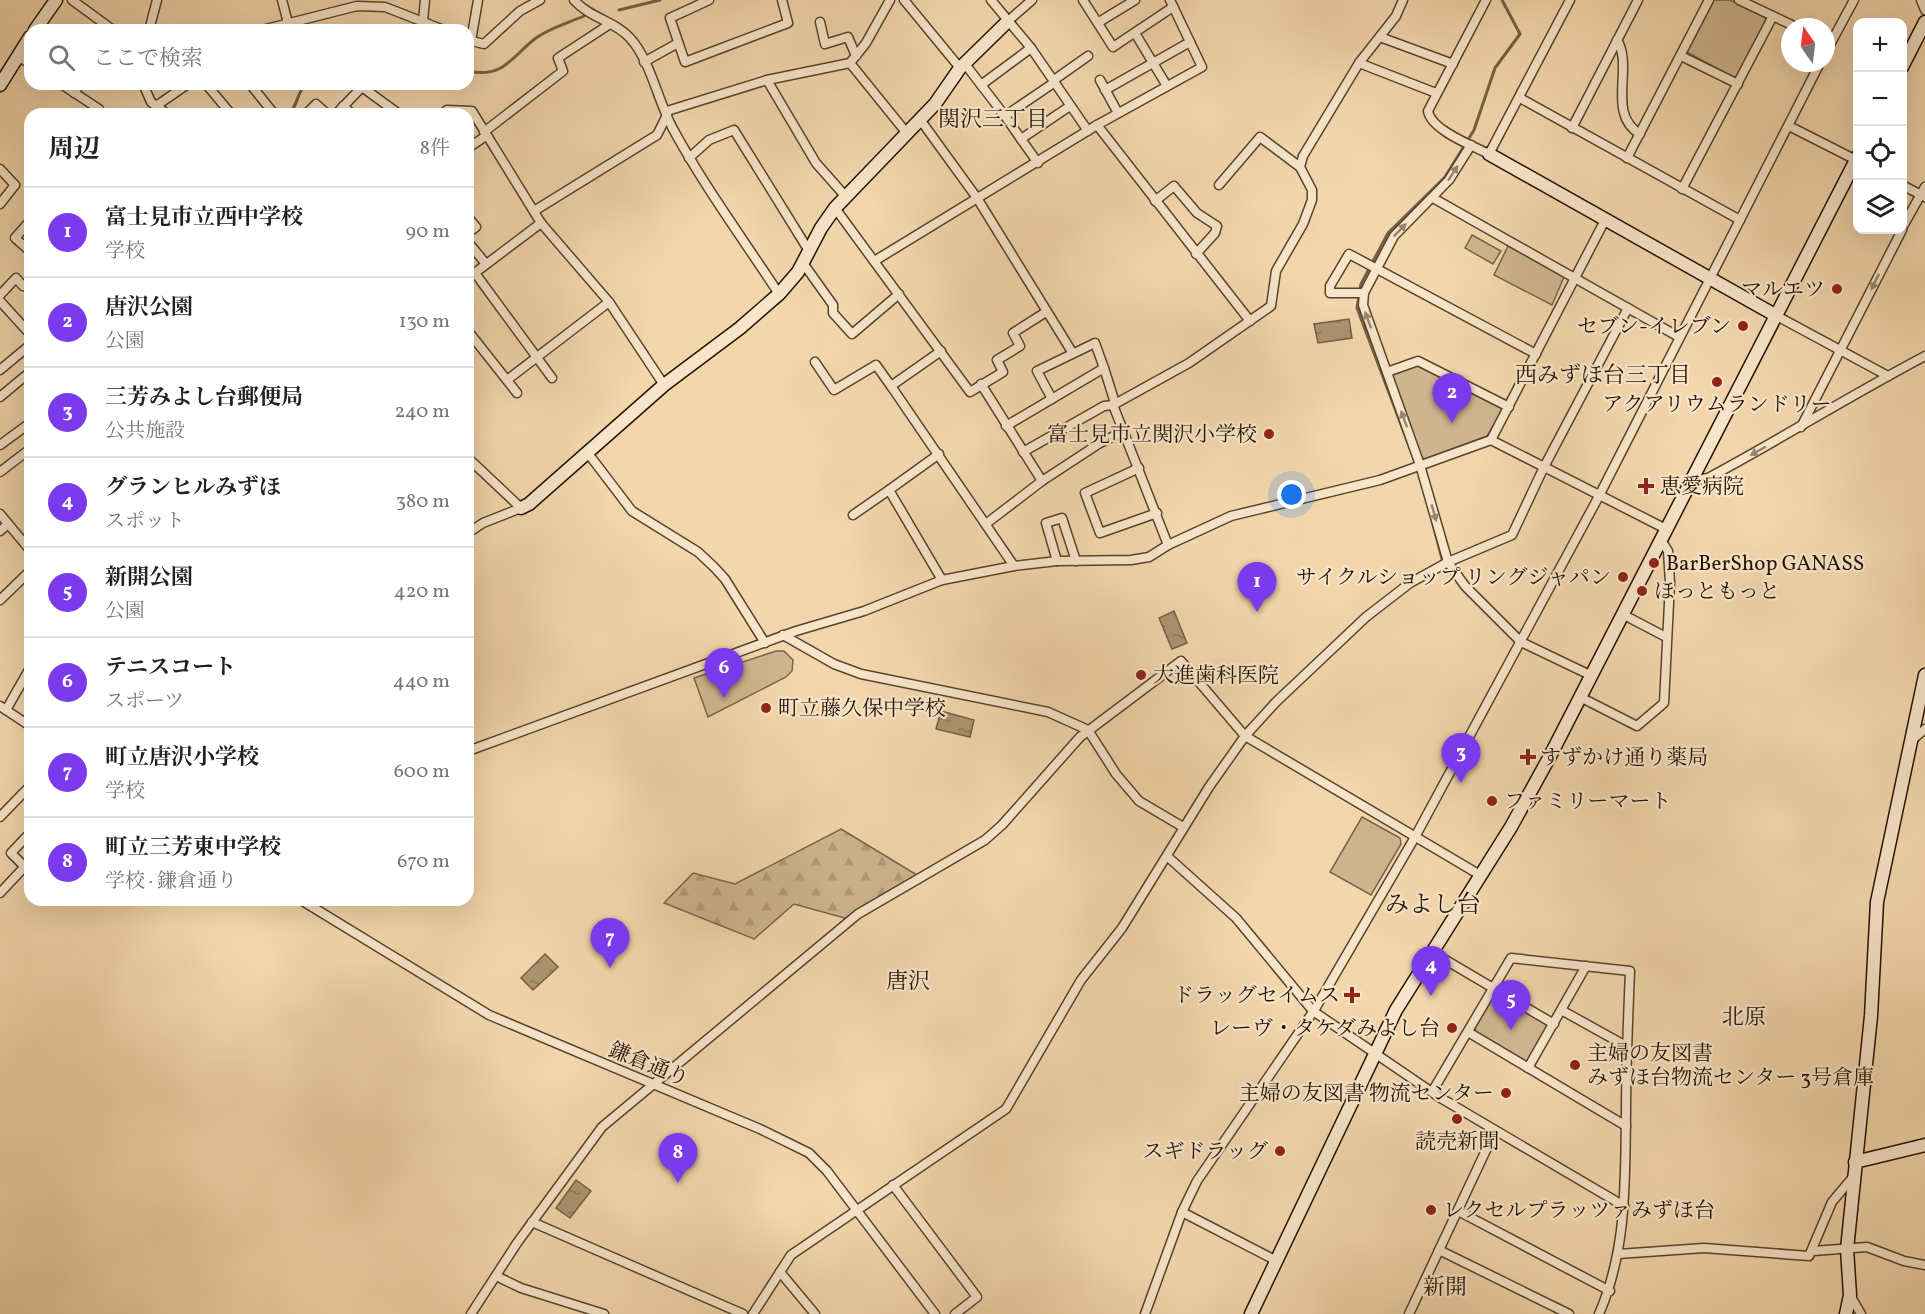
<!DOCTYPE html>
<html lang="ja">
<head>
<meta charset="utf-8">
<style>
  body { margin:0; font-family:Vollkorn,"Noto Serif JP",serif; background:#f6f6f6; color:#222 }
  .controls { position:absolute; right:18px; top:18px; display:grid; overflow:hidden; border-radius:12px; box-shadow:0 6px 24px #0002 }
  .controls button { width:54px; height:54px; display:grid; place-items:center; padding:0; border:0; border-bottom:2px solid #e0e0e0; background:#fff; color:#222; font:30px sans-serif }
  .compass { position:absolute; left:1781px; top:18px; width:54px; height:54px; border-radius:50%; background:#fff; box-shadow:0 6px 24px #0002; rotate:346deg }
  .you { position:absolute; left:1292px; top:495px; width:21px; height:21px; margin:-15px; border:4px solid #fff; border-radius:50%; background:#1a73e8; box-shadow:0 0 0 9px #1a73e833 }
  .badge { display:grid; place-items:center; width:39px; height:39px; border-radius:50%; background:#7c3aed; color:#fff; font-size:20px; font-weight:700 }
  .pin { position:absolute; translate:-50% -50px; filter:drop-shadow(0 2px 3px #0008) }
  .pin::after { content:''; position:absolute; top:32px; width:21px; height:18px; background:inherit; clip-path:polygon(0 0,100% 0,50% 100%) }
  .list { margin:0; padding:0; list-style:none }
  h2 { display:flex; justify-content:space-between; align-items:center; height:78px; margin:0; padding:0 24px; font-size:26px }
  h2 small { font-size:20px; font-weight:400; color:#767676 }
  .list li { display:grid; grid-template-columns:39px 1fr auto; gap:18px; align-items:center; box-sizing:border-box; height:90px; padding:0 24px; border-top:2px solid #e0e0e0 }
  .list b { display:block; font-size:22px; white-space:nowrap }
  .list p { margin:0; font-size:20px; white-space:nowrap; color:#767676 }
  .list em { font-size:20px; font-style:normal; color:#767676 }
  .icon { flex:none; width:33px; height:33px; fill:none; stroke:currentColor; stroke-width:2; stroke-linecap:round; stroke-linejoin:round }
  .map { position:relative; flex:none; width:1925px; height:1314px; overflow:hidden }
  .search { position:absolute; background:#fff; box-shadow:0 6px 24px #0002; left:24px; top:24px; width:450px; height:66px; display:flex; align-items:center; gap:15px; box-sizing:border-box; padding:0 21px; border-radius:18px; color:#767676; font-size:22px }
  .panel { position:absolute; background:#fff; box-shadow:0 6px 24px #0002; left:24px; top:108px; width:450px; height:798px; border-radius:18px }
  .map>svg:first-child { display:block }
</style>
</head>
<body>
<div class="map">
<svg width="1925" height="1314" viewBox="0 0 1925 1314">
  <defs>
    <pattern id="forest-firs" width="22" height="20" patternUnits="userSpaceOnUse" patternTransform="scale(1.5)"><rect width="22" height="20" fill="#cfb58f"/><path d="M5 1l3.5 6h-7zM16 11l3.5 6h-7z" fill="#b19b7a"/></pattern>
    <pattern id="water-ripples" width="26" height="14" patternUnits="userSpaceOnUse" patternTransform="scale(1.5)"><rect width="26" height="14" fill="#ac9472"/><path d="M2 4q2-2 4 0t4 0M15 11q2-2 4 0t4 0" fill="none" stroke="#8c785b"/></pattern>
  </defs>
  <rect width="100%" height="100%" fill="#f3d6ac"/>
  <filter id="stains"><feTurbulence type="fractalNoise" baseFrequency=".00333" numOctaves="4"/><feColorMatrix values="0 0 0 0 .2 0 0 0 0 .09 0 0 0 0 .02 0 0 0 .5 -.17"/></filter>
  <radialGradient id="worn" r=".72"><stop offset=".6" stop-color="#630" stop-opacity="0"/><stop offset="1" stop-color="#630" stop-opacity=".3"/></radialGradient>
  <!-- forest -->
  <path fill="url(#forest-firs)" stroke="#786448" stroke-width="1.5" d="M841,829L917,875L848,919L794,904L754,939L664,903L693,873L735,884Z"/>
  <!-- green -->
  <g fill="#cfb58f" stroke="#786448" stroke-width="1.5">
    <path d="M1714,0H1730L1764,16L1766,20L1737,77L1734,78L1687,52Z"/>
    <path d="M1472,235L1501,251L1493,264L1465,248Z"/>
    <path d="M1508,246L1564,277L1552,305L1494,275Z"/>
    <path d="M1419,365L1501,406L1503,410L1487,436L1425,459L1421,457L1391,375Z"/>
    <path d="M776,651H784L793,660L792,671L786,677L708,717L694,678Z"/>
    <path d="M1362,817L1400,838L1401,844L1371,895L1330,872Z"/>
    <path d="M1498,996L1546,1024L1548,1028L1529,1060L1525,1061L1476,1032L1475,1028L1493,997Z"/>
  </g>
  <!-- water -->
  <g fill="url(#water-ripples)" stroke="#756045" stroke-width="1.5">
    <path d="M1349,319L1352,338L1318,343L1314,324Z"/>
    <path d="M1174,611L1187,643L1172,649L1159,618Z"/>
    <path d="M941,711L974,720L970,737L936,729Z"/>
    <path d="M545,954L558,967L533,990L521,978Z"/>
    <path d="M576,1180L591,1191L570,1218L556,1208Z"/>
  </g>
  <g fill="none" stroke-linecap="round" stroke-linejoin="round">
    <!-- stream -->
    <g stroke="#756045" stroke-width="3">
      <path d="M619,10L660,0"/>
      <path d="M468,71C504,79 512,56 536,38C550,28 568,23 584,16"/>
      <path d="M289,114C298,105 297,92 306,84"/>
      <path d="M1414,459L1357,308L1361,284L1388,233L1445,177L1474,130L1495,68L1520,34L1502,0"/>
      <path d="M1432,520L1442,559"/>
    </g>
    <!-- street casing -->
    <g stroke="#56442c" stroke-width="11">
      <g id="street">
        <path d="M72,0L113,30"/>
        <path d="M282,0L288,23"/>
        <path d="M574,0C590,18 615,21 630,38C651,61 658,102 673,129C704,186 743,239 779,294"/>
        <path d="M709,0L670,18L685,62L788,23L782,0"/>
        <path d="M904,0L960,68"/>
        <path d="M991,0L1031,48L1088,131"/>
        <path d="M1083,0L1113,47L1173,7"/>
        <path d="M1486,0L1428,111C1431,130 1473,146 1489,154L1570,0"/>
        <path d="M1739,0L1796,27"/>
        <path d="M1921,0L1925,10"/>
        <path d="M423,21L425,0"/>
        <path d="M1008,21L1032,0"/>
        <path d="M820,22L825,44L848,37L856,56"/>
        <path d="M1099,22L1135,0"/>
        <path d="M149,30L157,0"/>
        <path d="M262,30L357,6L385,7L444,30"/>
        <path d="M1135,33L1167,86"/>
        <path d="M1380,37L1453,64"/>
        <path d="M468,40L484,44L520,11L540,0"/>
        <path d="M1617,40C1634,67 1606,114 1640,134"/>
        <path d="M471,41L478,0"/>
        <path d="M1826,52L1854,0"/>
        <path d="M18,56L30,64"/>
        <path d="M1681,56L1738,84"/>
        <path d="M644,62L678,43"/>
        <path d="M850,63L905,131"/>
        <path d="M1359,63L1436,93"/>
        <path d="M965,64L1005,116"/>
        <path d="M767,80L850,63L866,43L890,0"/>
        <path d="M1054,80L1088,56"/>
        <path d="M1100,80L1118,113"/>
        <path d="M1055,82L1005,116L1021,139L1070,106"/>
        <path d="M61,84L99,109"/>
        <path d="M143,84L151,102L167,114"/>
        <path d="M206,84L231,114"/>
        <path d="M250,84L271,110L268,114"/>
        <path d="M981,85L1031,48"/>
        <path d="M1105,90L1190,42"/>
        <path d="M74,93L80,84"/>
        <path d="M1520,98L1740,220"/>
        <path d="M156,106L188,84"/>
        <path d="M343,106L352,114"/>
        <path d="M667,111L767,80L816,163L846,197"/>
        <path d="M306,114L316,104L327,114"/>
        <path d="M336,114L362,87L399,114"/>
        <path d="M442,114L447,110L472,111L541,223L609,302L664,385"/>
        <path d="M919,118L977,198L1072,352"/>
        <path d="M1097,125L1250,321"/>
        <path d="M1789,126L1858,161"/>
        <path d="M1572,128L1638,0"/>
        <path d="M484,132L563,71L558,58L610,24"/>
        <path d="M1021,139L1038,163"/>
        <path d="M1471,145L1449,180L1394,236L1364,293L1363,305L1420,465L1448,562L1465,586L1521,642L1590,675"/>
        <path d="M468,148L486,136"/>
        <path d="M689,158L709,140L734,130L809,251"/>
        <path d="M1627,158L1709,0"/>
        <path d="M0,169L15,185L0,204"/>
        <path d="M1219,185L1260,137L1300,167"/>
        <path d="M1902,185L1925,197"/>
        <path d="M1682,189L1773,16"/>
        <path d="M1433,198L1679,337"/>
        <path d="M1155,201L1174,186L1197,213L1217,226L1215,233L1196,254"/>
        <path d="M835,208L970,392L1003,372L997,360L1020,346L1013,333L1046,312"/>
        <path d="M534,211L657,135L667,115"/>
        <path d="M468,217L476,227L468,233"/>
        <path d="M30,221L15,238L30,251"/>
        <path d="M1902,228L1925,187"/>
        <path d="M468,242L486,264"/>
        <path d="M876,260L1097,125L1202,67L1170,0"/>
        <path d="M803,263L833,305V313L852,334L899,294"/>
        <path d="M475,273L552,378"/>
        <path d="M468,278L541,223"/>
        <path d="M1364,293H1330V286L1349,254L1536,354"/>
        <path d="M0,295L16,278L23,286"/>
        <path d="M0,301L30,334"/>
        <path d="M1775,315L1888,376"/>
        <path d="M468,331L517,393"/>
        <path d="M941,351L891,386L1014,566"/>
        <path d="M815,362L834,390L876,365L891,386"/>
        <path d="M0,370L30,345"/>
        <path d="M1387,372L1418,361L1509,407"/>
        <path d="M507,380L609,302"/>
        <path d="M981,384L1042,481L1100,443L1124,431"/>
        <path d="M0,397L30,372"/>
        <path d="M1052,399L1037,371L1095,343L1104,368"/>
        <path d="M1006,426L1104,368L1115,403"/>
        <path d="M1801,427L1902,230"/>
        <path d="M1491,440L1666,529"/>
        <path d="M0,445L30,423"/>
        <path d="M587,452L632,511L698,552L714,567L725,579L765,643"/>
        <path d="M1023,452L1104,406L1113,405"/>
        <path d="M939,454L889,490L942,580"/>
        <path d="M468,458L521,508L483,523L468,533"/>
        <path d="M1139,468L1085,493L1100,533L1157,513"/>
        <path d="M0,472L30,449"/>
        <path d="M1691,481L1708,478C1781,439 1851,395 1925,356"/>
        <path d="M0,514L30,550"/>
        <path d="M853,515L889,490"/>
        <path d="M987,523L1042,481"/>
        <path d="M0,531L8,524"/>
        <path d="M1168,545L1113,405L1189,363L1271,306L1276,271L1303,224L1312,200V190L1300,167L1303,156L1359,63L1396,16L1403,0"/>
        <path d="M1057,561L1046,523L1062,518L1076,561"/>
        <path d="M0,600L30,571"/>
        <path d="M1622,614L1666,637"/>
        <path d="M783,635L834,664L861,674L1048,712L1088,730L1116,774L1139,801L1183,827"/>
        <path d="M1580,697L1637,726L1664,703L1670,583L1668,551L1661,540"/>
        <path d="M0,706L30,726"/>
        <path d="M6,710L30,668"/>
        <path d="M1912,740L1925,729"/>
        <path d="M468,751L796,631L864,611L942,580L1014,566L1057,561L1131,560L1149,557L1168,545L1231,516L1380,480L1491,440L1605,220"/>
        <path d="M0,817L30,786"/>
        <path d="M1168,857L1236,918L1313,1011L1439,1097L1624,1206"/>
        <path d="M25,867L11,853L30,833"/>
        <path d="M0,893L30,861"/>
        <path d="M301,900L489,1015L760,1129L809,1153L827,1171L935,1314"/>
        <path d="M1432,952L1554,1024"/>
        <path d="M1563,1011L1626,1046"/>
        <path d="M1468,1032L1626,1126"/>
        <path d="M1528,1068L1586,966"/>
        <path d="M1432,1092L1511,958L1630,971C1628,1018 1626,1065 1626,1113C1625,1182 1627,1250 1599,1314"/>
        <path d="M893,1185L977,1297L955,1314"/>
        <path d="M1458,1211L1610,1291"/>
        <path d="M1182,1212L1277,1261"/>
        <path d="M532,1222L743,1314"/>
        <path d="M1439,1250L1569,1314"/>
        <path d="M1813,1251L1867,1247L1904,1261L1925,1265"/>
        <path d="M1618,1254L1704,1248L1809,1256L1832,1202L1853,1177"/>
        <path d="M780,1272L815,1314"/>
        <path d="M496,1276L521,1288L604,1314"/>
        <path d="M1850,1295L1861,1314"/>
        <path d="M471,1314L517,1243L602,1127L858,914L985,840L1002,825L1080,737L1181,661L1245,736L1480,875"/>
        <path d="M753,1314L791,1255L1006,1109L1081,980L1122,928L1209,787L1245,736L1276,702L1366,617L1410,583L1448,562L1512,535L1544,467L1628,308"/>
        <path d="M1145,1314L1182,1212L1197,1181L1315,1009L1415,837L1599,496L1820,63"/>
        <path d="M1409,1314L1495,1131"/>
      </g>
    </g>
    <!-- secondary casing -->
    <g stroke="#221301" stroke-width="15">
      <g id="secondary">
        <path d="M35,30L56,0"/>
        <path d="M1902,67L1925,22"/>
        <path d="M0,85L30,37"/>
        <path d="M1489,154L1775,315"/>
        <path d="M521,508L529,504L664,385L740,328L779,294L798,272L821,228L835,208L935,104L960,68L1008,21"/>
        <path d="M1855,1162L1925,1145"/>
        <path d="M1251,1314L1396,1010L1511,827L1549,758L1858,156"/>
        <path d="M1846,1314L1850,1295L1847,1249L1871,1016L1877,902L1925,675"/>
      </g>
    </g>
    <!-- street -->
    <use href="#street" stroke="#f7e4c9" stroke-width="8"/>
    <!-- secondary -->
    <use href="#secondary" stroke="#f7e4c9" stroke-width="12"/>
  </g>
  <!-- one-way arrows -->
  <defs><path id="oneway-solid" d="M-6-.8H1V-3.2L6.5 0L1 3.2V.8H-6Z" transform="scale(1.5)"/></defs>
  <g fill="#97866f">
    <use href="#oneway-solid" transform="translate(1453 173) rotate(-57)"/>
    <use href="#oneway-solid" transform="translate(1400 230) rotate(-45)"/>
    <use href="#oneway-solid" transform="translate(1875 282) rotate(116)"/>
    <use href="#oneway-solid" transform="translate(1368 320) rotate(-110)"/>
    <use href="#oneway-solid" transform="translate(1404 419) rotate(-110)"/>
    <use href="#oneway-solid" transform="translate(1758 451) rotate(151)"/>
    <use href="#oneway-solid" transform="translate(1434 513) rotate(74)"/>
  </g>
  <!-- markers -->
  <g fill="#8f2418" stroke="#f7e4c9" stroke-width="2">
    <circle cx="1837" cy="289" r="6"/>
    <circle cx="1743" cy="326" r="6"/>
    <circle cx="1717" cy="382" r="6"/>
    <circle cx="1269" cy="434" r="6"/>
    <path d="M1643 477h6v6h6v6h-6v6h-6v-6h-6v-6h6z"/>
    <circle cx="1654" cy="563" r="6"/>
    <circle cx="1623" cy="577" r="6"/>
    <circle cx="1642" cy="591" r="6"/>
    <circle cx="1141" cy="675" r="6"/>
    <circle cx="766" cy="708" r="6"/>
    <path d="M1525 748h6v6h6v6h-6v6h-6v-6h-6v-6h6z"/>
    <circle cx="1492" cy="801" r="6"/>
    <path d="M1349 986h6v6h6v6h-6v6h-6v-6h-6v-6h6z"/>
    <circle cx="1452" cy="1028" r="6"/>
    <circle cx="1575" cy="1065" r="6"/>
    <circle cx="1506" cy="1093" r="6"/>
    <circle cx="1457" cy="1119" r="6"/>
    <circle cx="1280" cy="1151" r="6"/>
    <circle cx="1431" cy="1210" r="6"/>
  </g>
  <g text-anchor="middle" stroke-width="4.5" stroke-linejoin="round" paint-order="stroke">
    <!-- poi labels -->
    <g font-size="21" fill="#221301" stroke="#f7e4c9" text-anchor="start">
      <text x="1825" y="296" text-anchor="end">マルエツ</text>
      <text x="1731" y="333" text-anchor="end">セブン-イレブン</text>
      <text x="1717" y="411" text-anchor="middle">アクアリウムランドリー</text>
      <text x="1257" y="441" text-anchor="end">富士見市立関沢小学校</text>
      <text x="1660" y="493">恵愛病院</text>
      <text x="1666" y="570">BarBerShop GANASS</text>
      <text x="1611" y="584" text-anchor="end">サイクルショップ リングジャパン</text>
      <text x="1654" y="598">ほっともっと</text>
      <text x="1153" y="682">大進歯科医院</text>
      <text x="778" y="715">町立藤久保中学校</text>
      <text x="1540" y="764">すずかけ通り薬局</text>
      <text x="1504" y="808">ファミリーマート</text>
      <text x="1340" y="1002" text-anchor="end">ドラッグセイムス</text>
      <text x="1440" y="1035" text-anchor="end">レーヴ・タケダみよし台</text>
      <text x="1587" y="1060">主婦の友図書<tspan x="1587" dy="24">みずほ台物流センター 3号倉庫</tspan></text>
      <text x="1494" y="1100" text-anchor="end">主婦の友図書 物流センター</text>
      <text x="1457" y="1148" text-anchor="middle">読売新聞</text>
      <text x="1268" y="1158" text-anchor="end">スギドラッグ</text>
      <text x="1443" y="1217">レクセルプラッツァみずほ台</text>
    </g>
    <!-- street labels -->
    <g font-size="21" fill="#221301" stroke="#f7e4c9">
      <text transform="translate(649 1064) rotate(22)" y="7">鎌倉通り</text>
    </g>
    <!-- neighbourhood labels -->
    <g font-size="22" fill="#221301" stroke="#f7e4c9">
      <text x="993" y="126">関沢三丁目</text>
      <text x="1603" y="382">西みずほ台三丁目</text>
      <text x="908" y="988">唐沢</text>
      <text x="1744" y="1024">北原</text>
      <text x="1445" y="1294">新開</text>
    </g>
    <!-- quarter labels -->
    <g font-size="24" fill="#221301" stroke="#f7e4c9">
      <text x="1433" y="912">みよし台</text>
    </g>
  </g>
  <rect width="100%" height="100%" filter="url(#stains)"/>
  <rect width="100%" height="100%" fill="url(#worn)"/>
</svg>
<div class="controls">
<button>+</button>
<button>−</button>
<button><svg class="icon" aria-label="locate" viewBox="0 0 24 24"><circle cx="12" cy="12" r="6"/><path d="M12 2v4M12 18v4M2 12h4M18 12h4"/></svg></button>
<button><svg class="icon" aria-label="layers" viewBox="0 0 24 24"><path d="M12 4l9 5-9 5-9-5zM3 14l9 5 9-5"/></svg></button>
</div>
<svg class="compass" viewBox="-18 -18 36 36"><path d="M0-13l5 13h-10z" fill="#e53935"/><path d="M0 13l5-13h-10z" fill="#767676"/></svg>
<div class="you"></div>
<div class="pin badge" style="left:1257px;top:612px">1</div>
<div class="pin badge" style="left:1452px;top:423px">2</div>
<div class="pin badge" style="left:1461px;top:783px">3</div>
<div class="pin badge" style="left:1431px;top:996px">4</div>
<div class="pin badge" style="left:1511px;top:1030px">5</div>
<div class="pin badge" style="left:724px;top:698px">6</div>
<div class="pin badge" style="left:610px;top:968px">7</div>
<div class="pin badge" style="left:678px;top:1183px">8</div>
<div class="search"><svg class="icon" aria-label="search" viewBox="0 0 24 24"><circle cx="10" cy="10" r="6"/><path d="M15 15l6 6"/></svg>ここで検索</div>
<section class="panel">
<h2>周辺<small>8件</small></h2>
<ul class="list">
<li><span class="badge">1</span><div><b>富士見市立西中学校</b><p>学校</p></div><em>90 m</em></li>
<li><span class="badge">2</span><div><b>唐沢公園</b><p>公園</p></div><em>130 m</em></li>
<li><span class="badge">3</span><div><b>三芳みよし台郵便局</b><p>公共施設</p></div><em>240 m</em></li>
<li><span class="badge">4</span><div><b>グランヒルみずほ</b><p>スポット</p></div><em>380 m</em></li>
<li><span class="badge">5</span><div><b>新開公園</b><p>公園</p></div><em>420 m</em></li>
<li><span class="badge">6</span><div><b>テニスコート</b><p>スポーツ</p></div><em>440 m</em></li>
<li><span class="badge">7</span><div><b>町立唐沢小学校</b><p>学校</p></div><em>600 m</em></li>
<li><span class="badge">8</span><div><b>町立三芳東中学校</b><p>学校 · 鎌倉通り</p></div><em>670 m</em></li>
</ul>
</section>
</div>
</body>
</html>
